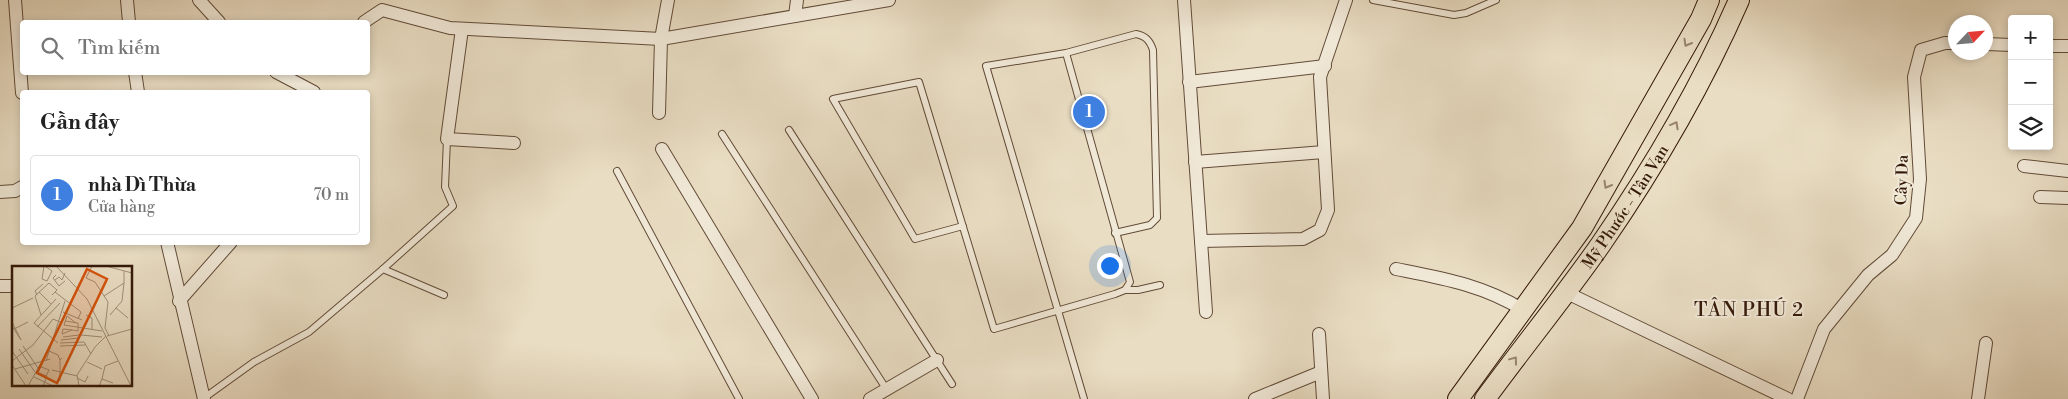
<!DOCTYPE html>
<html lang="vi">
<head>
<meta charset="utf-8">
<style>
  body { margin:0; font-family:"Libre Bodoni",serif; background:#f6f6f6; color:#222 }
  .controls { position:absolute; right:15px; top:15px; display:grid; overflow:hidden; border-radius:5px; box-shadow:0 2px 8px #0003 }
  .controls button { width:45px; height:45px; display:grid; place-items:center; padding:0; border:0; border-bottom:1px solid #e0e0e0; background:#fff; color:#222; font:25px sans-serif }
  .compass { position:absolute; left:1948px; top:15px; width:45px; height:45px; border-radius:50%; background:#fff; box-shadow:0 2px 8px #0003; rotate:64deg }
  .you { position:absolute; left:1109px; top:265px; width:18px; height:18px; margin:-12px; border:4px solid #fff; border-radius:50%; background:#1a73e8; box-shadow:0 0 0 8px #1a73e833 }
  .badge { display:grid; place-items:center; width:32px; height:32px; border-radius:50%; background:#db2777; color:#fff; font-size:16px; font-weight:700 }
  .pin { position:absolute; translate:-50% -50%; border:2px solid #fff; box-shadow:0 1px 5px #0006 }
  .list { margin:0; padding:0; list-style:none }
  h2 { display:flex; justify-content:space-between; align-items:center; height:65px; margin:0; padding:0 20px; font-size:21px }
  h2 small { font-size:16px; font-weight:400; color:#767676 }
  .list li { display:grid; grid-template-columns:32px 1fr auto; gap:15px; align-items:center; box-sizing:border-box; height:80px; margin:0 10px 10px; padding:0 10px; border:1px solid #e0e0e0; border-radius:5px }
  .list b { display:block; font-size:19px; white-space:nowrap }
  .list p { margin:0; font-size:16px; white-space:nowrap; color:#767676 }
  .list em { font-size:16px; font-style:normal; color:#767676 }
  .icon { flex:none; width:28px; height:28px; fill:none; stroke:currentColor; stroke-width:2; stroke-linecap:round; stroke-linejoin:round }
  .map { position:relative; flex:none; width:2068px; height:399px; overflow:hidden }
  .search { position:absolute; background:#fff; box-shadow:0 2px 8px #0003; left:20px; top:20px; width:350px; height:55px; display:flex; align-items:center; gap:12px; box-sizing:border-box; padding:0 18px; border-radius:5px; color:#767676; font-size:19px }
  .panel { position:absolute; background:#fff; box-shadow:0 2px 8px #0003; left:20px; top:90px; width:350px; height:155px; border-radius:5px }
  .map>svg:first-child { display:block }
</style>
</head>
<body>
<div class="map">
<svg width="2068" height="399" viewBox="0 0 2068 399">
  <rect width="100%" height="100%" fill="#e9ddc3"/>
  <filter id="stains"><feTurbulence type="fractalNoise" baseFrequency=".004" numOctaves="4"/><feColorMatrix values="0 0 0 0 .2 0 0 0 0 .09 0 0 0 0 .02 0 0 0 .5 -.17"/></filter>
  <radialGradient id="worn" r=".72"><stop offset=".6" stop-color="#630" stop-opacity="0"/><stop offset="1" stop-color="#630" stop-opacity=".3"/></radialGradient>
  <g fill="none" stroke-linecap="round" stroke-linejoin="round">
    <!-- lane casing -->
    <g stroke="#624b38" stroke-width="8">
      <g id="lane">
        <path d="M1373,0L1454,15L1466,13L1496,0"/>
        <path d="M789,130L952,384"/>
        <path d="M722,134L887,390"/>
        <path d="M617,171L739,399"/>
        <path d="M963,226L915,239L833,99L919,82L994,329L1115,294L1125,290L1130,282L1066,53"/>
        <path d="M383,269L453,206L445,187L447,139"/>
        <path d="M1125,290H1138L1160,285"/>
        <path d="M204,398L254,362L309,332L383,269L444,295"/>
        <path d="M1084,399L986,66L1066,53L1136,34C1146,36 1150,41 1153,50L1157,218L1150,225L1115,233"/>
      </g>
    </g>
    <!-- street casing -->
    <g stroke="#624b38" stroke-width="14">
      <g id="street">
        <path d="M15,0L22,93"/>
        <path d="M127,0L129,22"/>
        <path d="M199,0L219,22"/>
        <path d="M1184,0L1206,312"/>
        <path d="M795,16L797,0"/>
        <path d="M364,22L382,10L450,28L661,39L889,0"/>
        <path d="M462,29L447,139L514,143"/>
        <path d="M1986,44L2012,45"/>
        <path d="M2049,46H2068"/>
        <path d="M135,72L138,92"/>
        <path d="M276,72L314,92"/>
        <path d="M1189,82L1325,66"/>
        <path d="M659,113L661,39L668,0"/>
        <path d="M662,149L812,399"/>
        <path d="M1195,162L1324,152"/>
        <path d="M2024,166L2068,171"/>
        <path d="M0,192L15,191L22,187"/>
        <path d="M2040,197L2068,198"/>
        <path d="M1201,241L1303,239L1320,230L1328,210L1320,77L1346,0"/>
        <path d="M167,242L204,399"/>
        <path d="M1396,269C1441,278 1483,285 1523,310"/>
        <path d="M0,286H14"/>
        <path d="M1565,292L1788,399"/>
        <path d="M179,301L231,242"/>
        <path d="M1319,334L1323,399"/>
        <path d="M870,399L937,360"/>
        <path d="M1255,399L1321,372"/>
        <path d="M1797,399L1824,329L1868,275L1892,255L1916,218L1920,179L1914,77L1921,50L1945,43H1956"/>
        <path d="M1978,399L1986,343"/>
      </g>
    </g>
    <!-- primary casing -->
    <g stroke="#351a09" stroke-width="22">
      <g id="primary">
        <path d="M1458,399L1582,228L1701,19L1709,0"/>
        <path id="s1" d="M1485,399C1523,347 1564,297 1601,244C1654,167 1702,85 1739,0"/>
      </g>
    </g>
    <!-- lane -->
    <use href="#lane" stroke="#f1e9d8" stroke-width="6"/>
    <!-- street -->
    <use href="#street" stroke="#f1e9d8" stroke-width="12"/>
    <!-- primary -->
    <use href="#primary" stroke="#e9ddc3" stroke-width="20"/>
  </g>
  <!-- one-way arrows -->
  <defs><path id="oneway-chevron" d="M-2-3.5L2.5 0L-2 3.5" fill="none" stroke-width="1.6" stroke-linecap="round" stroke-linejoin="round" transform="scale(1.25)"/></defs>
  <g stroke="#98856f">
    <use href="#oneway-chevron" transform="translate(1687 43) rotate(120)"/>
    <use href="#oneway-chevron" transform="translate(1675 125) rotate(-61)"/>
    <use href="#oneway-chevron" transform="translate(1607 185) rotate(120)"/>
    <use href="#oneway-chevron" transform="translate(1514 360) rotate(-53)"/>
  </g>
  <g text-anchor="middle" stroke-width="4" stroke-linejoin="round" paint-order="stroke">
    <!-- street labels -->
    <g font-size="16" fill="#351a09" stroke="#f1e9d8">
      <text transform="translate(1901 180) rotate(-88)" y="6">Cây Da</text>
      <text dy="6" stroke="none"><textPath href="#s1" startOffset="238">Mỹ Phước - Tân Vạn</textPath></text>
    </g>
    <!-- quarter labels -->
    <g font-size="19" letter-spacing="1" fill="#351a09" stroke="#f1e9d8">
      <text x="1749" y="316">TÂN PHÚ 2</text>
    </g>
  </g>
  <!-- overview -->
  <g transform="translate(12 266)">
    <rect width="120" height="120" fill="#e9ddc3"/>
    <path fill="none" stroke="#a18f79" stroke-width="1" d="M32,0L30,13L35,15L40,5L33,0M44,0L75,33L119,120M80,0L74,12L83,16L96,36L93,62L97,70M94,0L120,7M44,9L41,12L47,20L53,15M43,14L47,11L50,14L53,7M27,26L39,38M43,26L69,46L66,53M25,29L23,25L31,18M92,30L112,17V5M44,33L22,57L46,77M58,38L66,22M0,42L21,32M104,42L116,52M51,46L70,54M29,49L23,30L37,17L45,24L40,29M74,49L80,52V63M98,49L110,35L112,17M53,55L66,57V65L60,64L51,63L50,68L60,64M0,56L9,74M64,57L55,50L52,59L90,65M0,60L9,74M25,61L48,37M2,63L16,56M69,69L90,71M95,70L120,63M51,71L67,69M49,74L66,72M48,77L72,76L79,88M11,80L26,102M48,80L73,79M7,83L23,106M0,85L16,108M37,85L46,89L48,94M0,95L21,79L41,53L48,56M34,95L53,35M75,96L90,103M0,99L14,120M27,100L37,104L34,110M3,103L38,93M40,104L65,110M24,106L35,110L31,120M22,111L41,120M65,112L73,116L76,110M90,113L93,100L106,95M48,115V94L50,92M16,120L29,97M67,120L65,109L83,81L94,70M87,120L90,113L101,117"/>
    <path fill="#d6530c" fill-opacity="0.15" stroke="#d6530c" stroke-width="2.5" d="M75,3L95,13L45,117L25,107Z"/>
    <rect width="120" height="120" fill="none" stroke="#351a09" stroke-width="2.5"/>
  </g>
  <rect width="100%" height="100%" filter="url(#stains)"/>
  <rect width="100%" height="100%" fill="url(#worn)"/>
</svg>
<div class="controls">
<button>+</button>
<button>−</button>
<button><svg class="icon" aria-label="layers" viewBox="0 0 24 24"><path d="M12 4l9 5-9 5-9-5zM3 14l9 5 9-5"/></svg></button>
</div>
<svg class="compass" viewBox="-18 -18 36 36"><path d="M0-13l5 13h-10z" fill="#e53935"/><path d="M0 13l5-13h-10z" fill="#767676"/></svg>
<div class="you"></div>
<div class="pin badge" style="left:1089px;top:112px;background:#3f7fe0">1</div>
<div class="search"><svg class="icon" aria-label="search" viewBox="0 0 24 24"><circle cx="10" cy="10" r="6"/><path d="M15 15l6 6"/></svg>Tìm kiếm</div>
<section class="panel">
<h2>Gần đây<small></small></h2>
<ul class="list">
<li><span class="badge" style="background:#3f7fe0">1</span><div><b>nhà Dì Thừa</b><p>Cửa hàng</p></div><em>70 m</em></li>
</ul>
</section>
</div>
</body>
</html>
